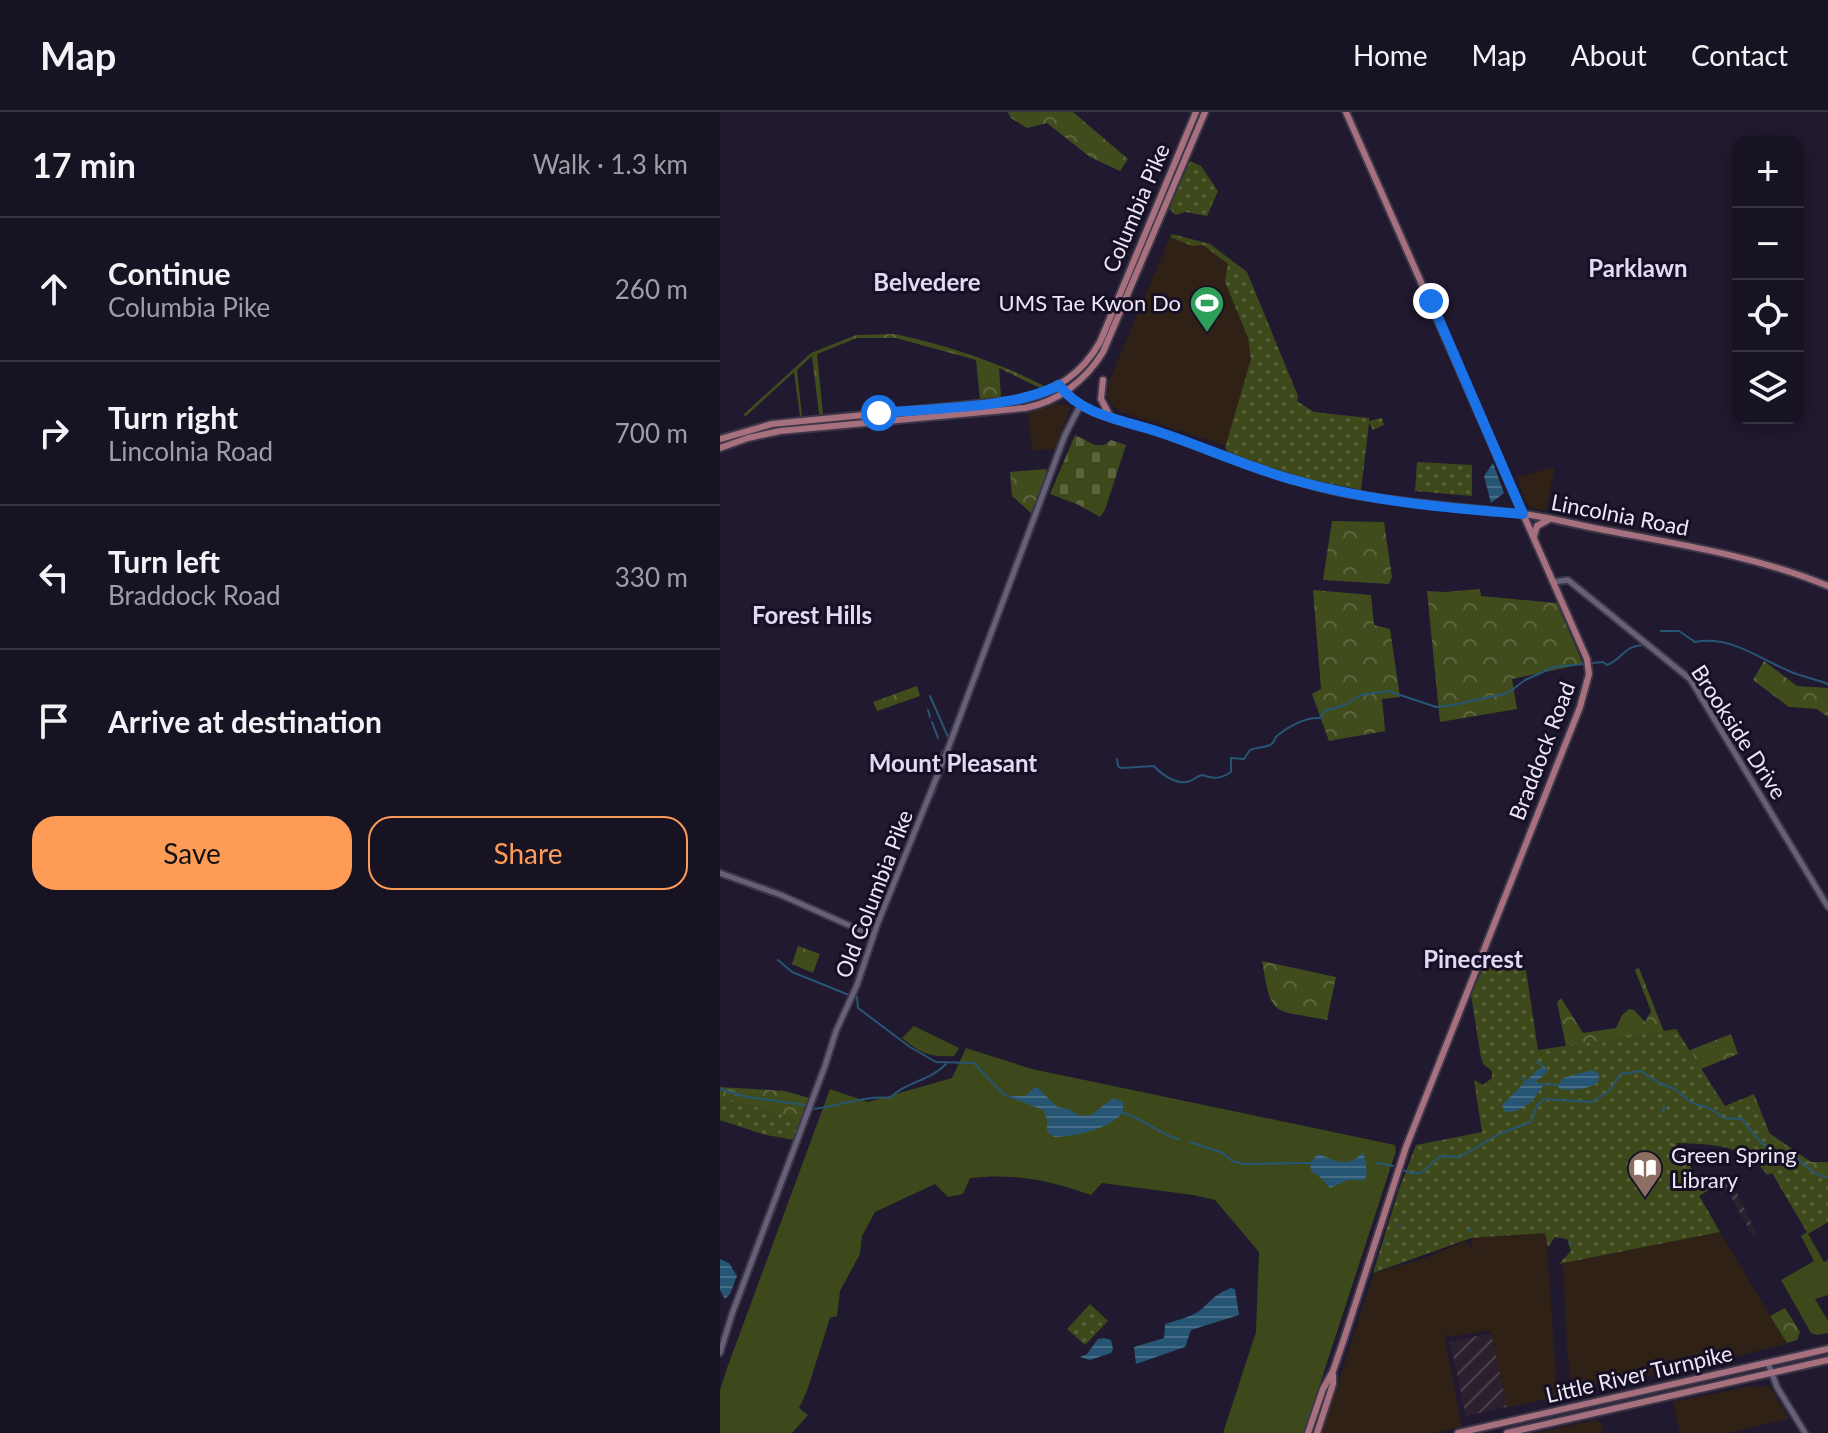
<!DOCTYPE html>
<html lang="en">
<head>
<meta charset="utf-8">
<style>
  body { margin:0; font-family:Lato,sans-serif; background:#211c2b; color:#f1f3f6 }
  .controls { position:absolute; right:24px; top:24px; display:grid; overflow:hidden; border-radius:16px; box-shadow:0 4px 12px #0003 }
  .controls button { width:72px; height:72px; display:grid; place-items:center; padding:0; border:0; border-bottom:2px solid #363241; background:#181323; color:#f1f3f6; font:40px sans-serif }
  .stop { position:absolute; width:24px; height:24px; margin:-18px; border:6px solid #1a73e8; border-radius:50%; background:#fff }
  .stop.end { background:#1a73e8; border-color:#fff; box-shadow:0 2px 8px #0008 }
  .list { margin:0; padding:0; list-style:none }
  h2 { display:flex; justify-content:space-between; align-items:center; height:104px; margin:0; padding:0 32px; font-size:34px }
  h2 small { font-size:26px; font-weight:400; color:#9f9ea6 }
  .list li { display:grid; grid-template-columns:52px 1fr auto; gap:24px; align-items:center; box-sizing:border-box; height:144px; padding:0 32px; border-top:2px solid #363241 }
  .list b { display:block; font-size:30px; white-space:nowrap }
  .list p { margin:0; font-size:26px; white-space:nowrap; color:#9f9ea6 }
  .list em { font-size:26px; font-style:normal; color:#9f9ea6 }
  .actions { display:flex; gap:16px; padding:24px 32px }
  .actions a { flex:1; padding:18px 0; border:2px solid #fe9c57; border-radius:24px; text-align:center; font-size:28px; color:#fe9c57 }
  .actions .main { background:#fe9c57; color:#111 }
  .icon { flex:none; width:44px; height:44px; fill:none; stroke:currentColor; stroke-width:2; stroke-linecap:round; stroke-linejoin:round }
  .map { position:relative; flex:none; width:1108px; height:1321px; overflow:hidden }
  header { display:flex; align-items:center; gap:48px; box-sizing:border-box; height:112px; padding:0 40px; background:#181323; border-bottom:2px solid #363241 }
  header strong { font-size:38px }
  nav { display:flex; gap:44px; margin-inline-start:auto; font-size:28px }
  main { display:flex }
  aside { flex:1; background:#181323 }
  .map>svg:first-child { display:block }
</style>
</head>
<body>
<header>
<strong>Map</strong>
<nav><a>Home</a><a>Map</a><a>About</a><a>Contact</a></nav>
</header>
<main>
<aside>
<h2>17 min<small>Walk · 1.3 km</small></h2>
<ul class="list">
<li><svg class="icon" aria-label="ahead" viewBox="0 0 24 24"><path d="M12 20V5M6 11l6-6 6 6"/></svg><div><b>Continue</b><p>Columbia Pike</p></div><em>260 m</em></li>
<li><svg class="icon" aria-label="right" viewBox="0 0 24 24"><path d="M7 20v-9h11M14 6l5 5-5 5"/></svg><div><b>Turn right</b><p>Lincolnia Road</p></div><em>700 m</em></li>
<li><svg class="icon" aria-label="left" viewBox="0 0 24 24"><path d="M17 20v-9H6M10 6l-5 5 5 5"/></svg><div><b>Turn left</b><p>Braddock Road</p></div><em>330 m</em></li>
<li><svg class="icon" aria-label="arrive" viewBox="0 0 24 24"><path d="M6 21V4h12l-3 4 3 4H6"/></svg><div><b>Arrive at destination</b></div></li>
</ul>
<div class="actions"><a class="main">Save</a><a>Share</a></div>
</aside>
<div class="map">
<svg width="1108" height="1321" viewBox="0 0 1108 1321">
  <defs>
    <pattern id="industrial-furrows" width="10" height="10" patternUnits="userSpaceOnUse" patternTransform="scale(2)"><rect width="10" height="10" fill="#2c202e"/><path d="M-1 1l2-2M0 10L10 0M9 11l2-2" fill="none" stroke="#4b404d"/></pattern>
    <pattern id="forest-crowns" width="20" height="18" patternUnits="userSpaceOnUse" patternTransform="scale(2)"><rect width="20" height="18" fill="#414c1d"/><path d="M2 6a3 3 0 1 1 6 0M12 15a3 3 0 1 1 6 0" fill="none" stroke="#5d663e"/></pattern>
    <pattern id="cemetery-stones" width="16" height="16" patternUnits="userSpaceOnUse" patternTransform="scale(2)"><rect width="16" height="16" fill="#3e491b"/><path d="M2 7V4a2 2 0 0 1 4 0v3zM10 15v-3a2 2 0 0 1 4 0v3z" fill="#5a633d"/></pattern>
    <pattern id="park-dots" width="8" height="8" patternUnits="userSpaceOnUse" patternTransform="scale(2)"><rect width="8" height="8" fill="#3e491b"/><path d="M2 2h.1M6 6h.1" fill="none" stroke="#5a633d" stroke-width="1.8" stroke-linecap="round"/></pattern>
    <pattern id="water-rules" width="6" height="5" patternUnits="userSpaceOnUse" patternTransform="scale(2)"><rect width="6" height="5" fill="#275674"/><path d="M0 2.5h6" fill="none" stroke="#466e88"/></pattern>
  </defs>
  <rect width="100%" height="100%" fill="#20192f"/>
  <!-- commercial -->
  <g fill="#302116">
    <path d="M450,125L472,134L483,133L508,152L505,171L528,226L531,247L507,334L401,300L393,294L387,283L389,269Z"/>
    <path d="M335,291L351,295L335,337L312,339L308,300Z"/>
    <path d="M835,355L826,399L812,396L806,391L797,365Z"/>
    <path d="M1000,1120L1067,1232L974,1254L856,1278L852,1277L847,1235L843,1153L845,1151Z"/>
    <path d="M826,1121L837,1280L834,1285L787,1296L770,1218L731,1225L724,1222L742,1315L714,1321H602L654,1161L706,1146L745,1129L753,1139L751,1126Z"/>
    <path d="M1036,1273L1037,1276L1049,1273L1069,1307L1007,1321H960L953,1290Z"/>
    <path d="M875,1308L881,1311L883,1321H815Z"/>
  </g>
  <!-- industrial -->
  <g fill="url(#industrial-furrows)">
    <path d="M991,1069L1004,1070L1015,1077L1037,1122L1033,1125L1010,1083L1003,1077L992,1076Z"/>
    <path d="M771,1221L787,1295L746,1304L730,1230Z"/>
  </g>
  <!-- green -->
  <g fill="#3e491b">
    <path d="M194,914L239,936L234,944C210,945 201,942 182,926Z"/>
    <path d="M246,936L312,957L675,1033L676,1039L584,1321H503L536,1220L539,1140L495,1088L473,1083L382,1071L371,1083C329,1068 295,1061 250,1066L243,1082L228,1085L215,1072L155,1100L142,1124L140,1142L120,1179L117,1204L110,1206L87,1279L79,1296L88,1303L72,1321H0V1278L6,1259L110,977L148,990L232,966Z"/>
    <path d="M1087,1120L1104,1150L1108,1148V1183L1095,1187L1108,1209V1221L1097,1223L1091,1221L1061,1168L1094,1149L1081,1124Z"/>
  </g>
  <!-- forest -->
  <g fill="url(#forest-crowns)">
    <path d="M288,0H353L408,47L400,59L370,45L327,11L307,16L291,6Z"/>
    <path d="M175,222C230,234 278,250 328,276L324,278L279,256L281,286L260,288L256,248L176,226H137L97,242L103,302H99L92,244L77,258L82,304H80L74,260L26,304L23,303L91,241L136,223Z"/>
    <path d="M326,357L327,362L311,401L292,384L290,360Z"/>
    <path d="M612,409L664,410L672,465L669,472L603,468Z"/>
    <path d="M760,477L761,484L837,491L863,552L792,567L797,597L720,610L707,479L724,480Z"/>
    <path d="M593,478L651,483L654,513L670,517L680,585L662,587L665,619L609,629L592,582L601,577Z"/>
    <path d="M1044,549L1077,574L1108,576V605L1097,597L1069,595L1033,568Z"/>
    <path d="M197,574L200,584L157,599L153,590Z"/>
    <path d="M78,834L100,842L93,861L72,852Z"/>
    <path d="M542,849L616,865L607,908C551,897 552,907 542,849Z"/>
    <path d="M919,856L944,920L927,923L980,980L1042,1016L1091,1050H1108V1095L890,928L846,934L837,890L841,886L863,921L896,916L902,903L909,897L914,898L925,910L931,899L915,858Z"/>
    <path d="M1011,922L1018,942L981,957L970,938Z"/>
    <path d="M0,975L65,979L89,986L80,1011L43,1022L0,1008Z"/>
    <path d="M948,1031H956L974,1061L991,1069L992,1076L979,1084Z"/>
    <path d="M1065,1196L1080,1220L1077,1228L1067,1231L1050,1204Z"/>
  </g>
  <!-- cemetery -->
  <path fill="url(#cemetery-stones)" d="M355,323L375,333H384L391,328L406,333L385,398L380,405L359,393L330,382Z"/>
  <!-- park -->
  <g fill="url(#park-dots)">
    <path d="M470,49L481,54L498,79L487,104L465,100L456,103L449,97Z"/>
    <path d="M452,122L490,132L527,160L578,284L577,289L594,300L649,306V309L662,306L664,313L653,318L649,311L641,378L569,363L510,343L505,336L531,247L528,226L505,170L508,152L483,133L472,134L450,125Z"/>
    <path d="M697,350L752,353V384L695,379Z"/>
    <path d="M764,854L806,858L818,938L956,917L1005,994L1034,982L1055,1035L1066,1034L1089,1059L1108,1064V1110L1088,1122L1052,1061L1047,1063C1026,1030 984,1032 949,1031L1000,1120L839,1152L851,1139L847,1127L835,1125L828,1135L825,1121L751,1126L653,1161L679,1077L696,1033L762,1020L754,968L763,973L772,966V959L763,952L761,946L751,883Z"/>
    <path d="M0,985L82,1008L75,1028L46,1023L0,1008Z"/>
    <path d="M370,1192L388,1209L365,1233L347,1217Z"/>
  </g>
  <!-- water -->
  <g fill="url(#water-rules)">
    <path d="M773,351L784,381L771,391L764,364Z"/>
    <path d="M824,954L828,959L815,970L824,972C814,988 805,1000 785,1000L782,993L817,958Z"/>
    <path d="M872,958L879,962L878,971C866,977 855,979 840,977L838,974L843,966Z"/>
    <path d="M314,976H318L337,995L348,997L360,1004L371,1003L393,986L403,990V1001C387,1018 356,1024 334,1025L327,1020V1007L323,998L287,984H305Z"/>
    <path d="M642,1041H644L647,1062L644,1068H628L610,1076L600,1065L591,1059L590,1051L598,1042C615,1048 627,1057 642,1041Z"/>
    <path d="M0,1147L9,1151L17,1164L10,1182L5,1187L0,1178Z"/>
    <path d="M511,1176L515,1177L519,1203L471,1218L465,1235L416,1252L414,1235L444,1226L445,1212C457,1208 474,1205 484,1195C494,1185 497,1182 511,1176Z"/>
    <path d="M384,1226L391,1228L393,1237L391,1241L370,1248L360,1245L367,1242L378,1227Z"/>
  </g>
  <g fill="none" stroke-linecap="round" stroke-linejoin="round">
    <!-- stream -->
    <g stroke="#275674" stroke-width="2">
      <path d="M941,519H959L975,530C1010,523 1040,547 1071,560C1083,565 1096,567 1108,572"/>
      <path d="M873,551L883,550L887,553C904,546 903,533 926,533"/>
      <path d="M210,584L228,625"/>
      <path d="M208,598L210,605"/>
      <path d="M212,610L218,626"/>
      <path d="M229,625L263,536"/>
      <path d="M220,647L223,638"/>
      <path d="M397,647L398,654L401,656L434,654C442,663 458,674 470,669C474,667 478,664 482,663C493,667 501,667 511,660V646L524,647L530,638C537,635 544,636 550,633C557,629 552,628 558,623C568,615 585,605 600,606L604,599L625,593L641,583L668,579L716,595L733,593L788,581L805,568L834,555L863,552"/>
      <path d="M220,667L230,641L243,642"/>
      <path d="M213,685L217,674"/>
      <path d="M58,848L72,860L129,883"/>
      <path d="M137,885L138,896L190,935L216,950L254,951L284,983L302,988"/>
      <path d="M817,949L823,954"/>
      <path d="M802,965L806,971"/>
      <path d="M824,972L838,973"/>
      <path d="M0,977L27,985L85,993"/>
      <path d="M92,997C118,995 144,983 170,986C185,970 210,969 226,952"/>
      <path d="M943,1000L944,994"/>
      <path d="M403,1001C422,1006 445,1025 459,1027"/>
      <path d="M470,1030L503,1041L512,1049L523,1052L591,1051"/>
      <path d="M657,1051L673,1054"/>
      <path d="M683,1058C707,1068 705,1053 721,1044L740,1045L779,1022L811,1010L817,993L824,987L872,990L889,979L901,962L921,959L939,971L955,977L972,991L989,996L1004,1006L1022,1007C1025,1012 1042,1032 1047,1035C1056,1040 1067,1040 1076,1046C1089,1054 1092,1064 1108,1065"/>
      <path d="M923,1063L929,1053H934"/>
      <path d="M50,1091L60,1065"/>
      <path d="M54,1100L87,1010"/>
      <path d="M680,1114L681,1115"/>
      <path d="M750,1117V1119"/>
      <path d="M850,1130L851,1132"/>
      <path d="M665,1131L666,1130"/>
      <path d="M27,1152L45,1105"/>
    </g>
    <!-- minor casing -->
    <g stroke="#3c3647" stroke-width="9">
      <g id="minor">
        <path d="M833,470L848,468L970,567L1108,795"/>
        <path d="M0,761L61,783L153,824"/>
        <path d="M0,1241L12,1202L105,954L116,919L137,873L157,813L226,642L345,323L361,292"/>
        <path d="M1048,1251L1057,1275L1085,1321"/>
      </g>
    </g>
    <!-- major casing -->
    <g stroke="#3c3647" stroke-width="10">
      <g id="major">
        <path d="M383,268L381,287L391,306"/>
        <path d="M339,273C361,303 401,308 435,319C499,340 559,368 625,381C684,392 742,395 801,402C830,405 860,414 890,419C963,433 1039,445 1108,474"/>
        <path d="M0,327L52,312L297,288C333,281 362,262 380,230L476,0"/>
        <path d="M0,336L28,326L60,319L305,296C338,290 366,268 383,240L485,0"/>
        <path d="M814,424L817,414L828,408"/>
        <path d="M588,1321L603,1277L613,1259L624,1227L686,1035L860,595L869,562L867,547L626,0"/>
        <path d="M597,1321L613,1272V1263"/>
        <path d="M738,1321L1108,1237"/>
        <path d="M787,1321L1108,1248"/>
      </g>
    </g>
    <!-- minor -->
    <use href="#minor" stroke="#666079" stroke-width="5"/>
    <!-- major -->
    <use href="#major" stroke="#a6707f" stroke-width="6"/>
  </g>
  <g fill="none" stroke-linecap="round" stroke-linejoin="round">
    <!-- route -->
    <path stroke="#1a73e8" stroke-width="10" d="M159,301C210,296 295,297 339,273C361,303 402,308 436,319C482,334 526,355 574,368C648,389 726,396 803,402L711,189"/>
  </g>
  <!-- icons -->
  <defs>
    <g id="stadium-pin" transform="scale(1.8)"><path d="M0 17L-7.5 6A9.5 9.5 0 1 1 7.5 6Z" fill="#2e9e5b" stroke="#171024"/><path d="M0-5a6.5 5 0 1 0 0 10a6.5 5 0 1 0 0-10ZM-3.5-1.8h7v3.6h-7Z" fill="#fff"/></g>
    <g id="library-pin" transform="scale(1.8)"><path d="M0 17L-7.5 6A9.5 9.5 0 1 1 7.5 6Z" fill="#8d6e63" stroke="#171024"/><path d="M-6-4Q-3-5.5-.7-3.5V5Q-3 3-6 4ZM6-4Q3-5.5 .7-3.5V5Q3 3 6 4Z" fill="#fff"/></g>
  </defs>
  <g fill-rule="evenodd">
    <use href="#stadium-pin" x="487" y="191"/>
    <use href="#library-pin" x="925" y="1056"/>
  </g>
  <g text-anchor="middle" stroke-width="6" stroke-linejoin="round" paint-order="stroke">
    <!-- street labels -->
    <g font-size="22" fill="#ebe7f6" stroke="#171024">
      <text transform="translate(416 96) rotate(-67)" y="8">Columbia Pike</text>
      <text transform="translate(900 403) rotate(11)" y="8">Lincolnia Road</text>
      <text transform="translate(1019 620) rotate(57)" y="8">Brookside Drive</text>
      <text transform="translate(822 639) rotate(-69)" y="8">Braddock Road</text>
      <text transform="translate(154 782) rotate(-69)" y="8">Old Columbia Pike</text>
      <text transform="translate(919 1262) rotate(-13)" y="8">Little River Turnpike</text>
    </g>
    <!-- poi labels -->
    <g font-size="22" fill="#ebe7f6" stroke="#171024" text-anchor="end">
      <text x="461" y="199">UMS Tae Kwon Do</text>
      <text x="951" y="1051" text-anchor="start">Green Spring<tspan x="951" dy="25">Library</tspan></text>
    </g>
    <!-- neighbourhood labels -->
    <g font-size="24" font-weight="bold" fill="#e1daf7" stroke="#171024">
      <text x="918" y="165">Parklawn</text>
      <text x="207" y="179">Belvedere</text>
      <text x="92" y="512">Forest Hills</text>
      <text x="233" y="660">Mount Pleasant</text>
      <text x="753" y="856">Pinecrest</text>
    </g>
  </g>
</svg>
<div class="controls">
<button>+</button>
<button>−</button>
<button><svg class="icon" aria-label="locate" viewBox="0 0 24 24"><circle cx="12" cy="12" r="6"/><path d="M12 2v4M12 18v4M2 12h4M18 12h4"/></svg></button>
<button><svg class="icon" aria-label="layers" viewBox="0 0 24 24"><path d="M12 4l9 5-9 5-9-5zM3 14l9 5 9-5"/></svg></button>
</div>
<div class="stop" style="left:159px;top:301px"></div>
<div class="stop end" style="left:711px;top:189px"></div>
</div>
</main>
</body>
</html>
